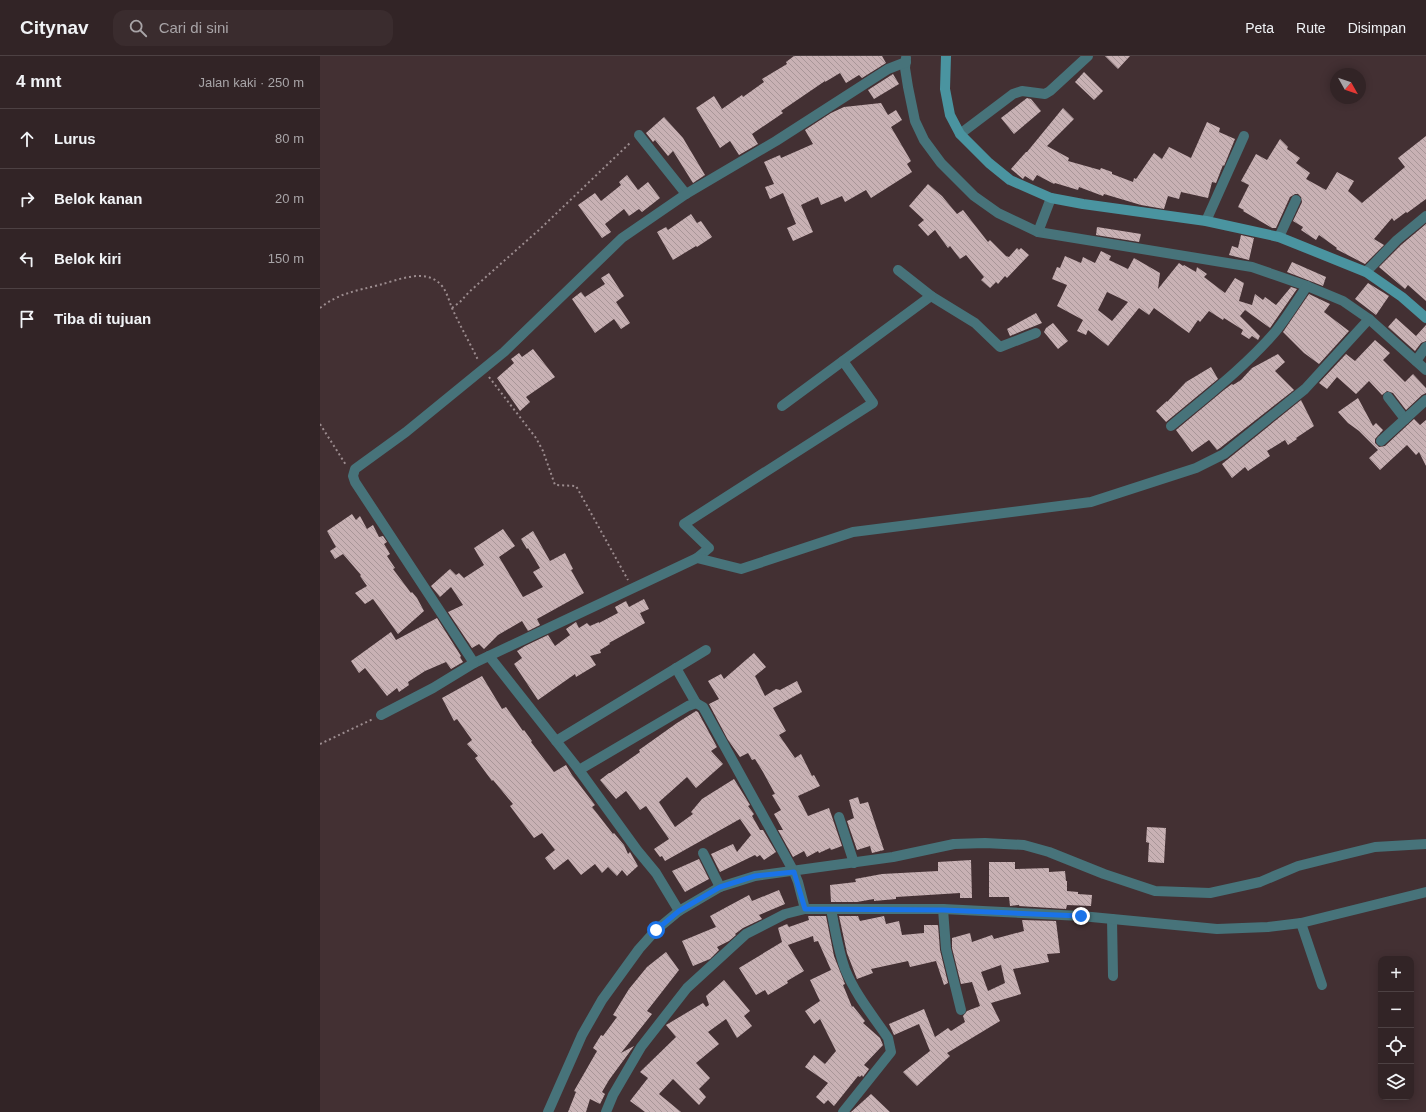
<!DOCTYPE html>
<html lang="id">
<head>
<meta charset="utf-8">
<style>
  body { margin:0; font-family:Arial,sans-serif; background:#3a2c2e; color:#f1f3f6 }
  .controls { position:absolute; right:12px; bottom:12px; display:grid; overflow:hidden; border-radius:8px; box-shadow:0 2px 10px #0003 }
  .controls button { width:36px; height:36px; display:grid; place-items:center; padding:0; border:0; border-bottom:1px solid #4d4143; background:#322426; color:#f1f3f6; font:20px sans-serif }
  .compass { position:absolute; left:1010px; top:12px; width:36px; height:36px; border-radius:50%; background:#322426; box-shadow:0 2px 10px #0003; rotate:130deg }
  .stop { position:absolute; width:12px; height:12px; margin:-9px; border:3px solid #1a73e8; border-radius:50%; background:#fff }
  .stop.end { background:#1a73e8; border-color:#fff; box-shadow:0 1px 4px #0008 }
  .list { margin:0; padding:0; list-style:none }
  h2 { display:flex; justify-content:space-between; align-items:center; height:52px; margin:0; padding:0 16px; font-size:17px }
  h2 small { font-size:13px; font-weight:400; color:#a8a4a7 }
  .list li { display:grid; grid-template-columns:26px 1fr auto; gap:12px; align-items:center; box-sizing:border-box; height:60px; padding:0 16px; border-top:1px solid #4d4143 }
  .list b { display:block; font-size:15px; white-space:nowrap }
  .list em { font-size:13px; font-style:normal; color:#a8a4a7 }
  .icon { flex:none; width:22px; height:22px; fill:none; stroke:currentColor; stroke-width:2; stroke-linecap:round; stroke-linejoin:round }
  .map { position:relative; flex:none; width:1106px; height:1056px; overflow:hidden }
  header { display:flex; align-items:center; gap:24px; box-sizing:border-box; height:56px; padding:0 20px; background:#322426; border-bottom:1px solid #4d4143 }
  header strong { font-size:19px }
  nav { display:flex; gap:22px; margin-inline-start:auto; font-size:14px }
  .search { width:280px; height:36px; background:#3a2c2e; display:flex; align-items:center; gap:10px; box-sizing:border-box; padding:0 14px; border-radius:12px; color:#a8a4a7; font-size:15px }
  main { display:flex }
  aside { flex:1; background:#322426 }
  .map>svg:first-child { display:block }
</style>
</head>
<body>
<header>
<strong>Citynav</strong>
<div class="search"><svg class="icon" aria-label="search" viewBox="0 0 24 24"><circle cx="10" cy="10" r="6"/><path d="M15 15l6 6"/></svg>Cari di sini</div>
<nav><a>Peta</a><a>Rute</a><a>Disimpan</a></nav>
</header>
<main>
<aside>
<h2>4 mnt<small>Jalan kaki · 250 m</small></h2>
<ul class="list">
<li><svg class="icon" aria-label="ahead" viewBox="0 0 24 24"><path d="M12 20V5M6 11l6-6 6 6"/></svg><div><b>Lurus</b></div><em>80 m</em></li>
<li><svg class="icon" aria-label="right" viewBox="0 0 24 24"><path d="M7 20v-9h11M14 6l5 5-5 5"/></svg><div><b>Belok kanan</b></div><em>20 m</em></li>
<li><svg class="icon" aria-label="left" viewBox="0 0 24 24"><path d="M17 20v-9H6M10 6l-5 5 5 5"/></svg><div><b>Belok kiri</b></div><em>150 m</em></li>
<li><svg class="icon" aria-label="arrive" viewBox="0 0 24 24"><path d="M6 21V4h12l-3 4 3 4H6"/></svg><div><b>Tiba di tujuan</b></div></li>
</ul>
</aside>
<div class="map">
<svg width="1106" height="1056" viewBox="0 0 1106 1056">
  <defs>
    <pattern id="building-back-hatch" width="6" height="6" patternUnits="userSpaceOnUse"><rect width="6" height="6" fill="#c8b1b4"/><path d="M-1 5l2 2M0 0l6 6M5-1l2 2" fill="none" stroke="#a89698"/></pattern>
  </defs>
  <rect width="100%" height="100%" fill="#433033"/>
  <!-- building -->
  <g fill="url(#building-back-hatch)" fill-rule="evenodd">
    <path d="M474,0H562L566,7L542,22L539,19L526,27L520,17L505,26V25L461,55L463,57L432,78L438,88L419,99L410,85L400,92L376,52L394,40L402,53L422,39L423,41L444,26L442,23L467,8L466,6Z"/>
    <path d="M785,0H810L798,13Z"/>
    <path d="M764,16L783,35L774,44L755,26Z"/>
    <path d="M573,18L579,28L554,43L548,34Z"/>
    <path d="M707,42L711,43L721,55L694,78L681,62Z"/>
    <path d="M561,47L568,59L576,54L582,64L571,71L591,105L587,108L592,116L551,142L546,134L525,146L522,140L501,149L498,141L481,149L493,176L473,185L467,172L476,168L463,137L450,143L445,131L454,128L444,106L460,99L461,102L493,88L485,74L511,57L524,51Z"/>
    <path d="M743,52L754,63L727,90L749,102L748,105L780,114L781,112L792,116V118L813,126L814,122L816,123L834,97L842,103L849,91L871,102L887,66L900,72L899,76L915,83L904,110L903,109L896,127L892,126L888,142L861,136L859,143L848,140L844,153L821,149L784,138L783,140L759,131L758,134L735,127L734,128L717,119L713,125L705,120L703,123L691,113L706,96H707Z"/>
    <path d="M344,61L363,82L385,119L373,127L353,95L348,100L335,84L333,86L326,77Z"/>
    <path d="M1106,80V143L1087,157L1086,156L1074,165L1072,162L1054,183L1064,189L1045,208L1016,193L1017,192L999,179L996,184L981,174L983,171L973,165L982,146L981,141L978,138H975L970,141L956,172H952L923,155L924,154L918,151L929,129L921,125L936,98L947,104L960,83L968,91L967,93L980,102L976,107L990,117L986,123L1006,134L1017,116L1034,125L1028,135L1042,147L1085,111L1078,102Z"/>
    <path d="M307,119L318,134L328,126L340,142L322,156L319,153L309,160L304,153L285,168L291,176L282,182L258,149L275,137L281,145L301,129L299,126Z"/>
    <path d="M608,128L622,140L637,158L643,154L668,186L670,184L686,200L689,201L697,192L699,194L701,192L709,199L687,222L685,220L678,228L676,226L670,232L661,224L664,221L646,199L640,203L630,190L628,192L615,174L608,180L598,169L604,164L589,150Z"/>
    <path d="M371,158L377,167L381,165L392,181L377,191L376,190L353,204L337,176L346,171L348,174Z"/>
    <path d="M1106,168V245L1088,229L1085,233L1059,211L1081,189Z"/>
    <path d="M777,171L821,178L819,186L776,179Z"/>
    <path d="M921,179L934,182L929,204L909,199L912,190L918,192Z"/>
    <path d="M781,195L791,200L789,204L808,213L814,202L840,217L838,233L859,207L863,210L864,209L876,216L877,211L887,218L884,221L905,237L915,222L924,227L919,245L932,249L935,238L943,244L945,241L956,249L971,231L977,233L950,272L925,254L920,260L940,280L938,284L932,280L929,283L921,278L923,274L904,262L903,264L889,255L880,266L878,264L869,277L834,252L829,259L819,252L788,290L768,274L766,279L757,275L763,264L737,250L747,229L732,223L737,211L740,212L745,200L761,207L763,201L775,207ZM787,236L808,246L792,265L778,254Z"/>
    <path d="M972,206L1006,221L1003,230L967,216Z"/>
    <path d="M289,217L304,240L296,246L310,267L301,273L294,263L275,277L252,243L261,236L265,241L285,228L281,222Z"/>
    <path d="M1048,227L1069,240L1056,259L1035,243Z"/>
    <path d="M989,238L1010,248L1004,256L1029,275L999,308L984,297L963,276Z"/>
    <path d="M716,257L722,267L690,280L687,273Z"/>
    <path d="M1076,262L1096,280L1106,269V285L1101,287L1095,295L1068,271Z"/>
    <path d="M733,267L748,285L738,293L724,276L726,272Z"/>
    <path d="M1055,284L1070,297L1063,304L1085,326L1093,318L1106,332V337L1102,339L1086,354L1073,337L1067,335L1062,339L1049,325L1036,338L1017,321L1007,333L999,327L1026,298L1035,305Z"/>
    <path d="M213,293L235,321L206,341L210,346L200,355L177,322L194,307L191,303L199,297L202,301Z"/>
    <path d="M958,298L965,306L955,315L974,334L900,392L897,394L889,384L872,396L856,374L904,334L912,328L913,329L921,324L932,312Z"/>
    <path d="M891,311L898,323L846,366L836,355L847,345V346L866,326Z"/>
    <path d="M1038,342L1053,370L1056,367L1063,374L1055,383V387L1059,391L1065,390L1094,363L1100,369L1106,364V410L1099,396L1096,399L1087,389L1060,414L1049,402L1058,394L1039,375L1028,367L1018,356Z"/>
    <path d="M981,344L994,370L976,382L977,383L968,389L965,384L947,395L950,400L928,415L925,411L912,422L902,408Z"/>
    <path d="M32,458L36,464L40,460L47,473L53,469L59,481L63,480L67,486L64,488L70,498L67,500L75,512L73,513L91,537L92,536L97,542L104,555L78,578L53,543L45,548L35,537L47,530L40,520L41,519L23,498L15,503L10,495L16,491L7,475Z"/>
    <path d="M183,473L195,490L179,501L203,541L223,531L213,516L220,512L208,492L207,493L201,483L213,475L230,505L245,497L253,513L251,514L264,537L217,563L220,569L208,575L202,565L178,579L164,593L159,588L152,592L128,556L143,549L131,531L120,541L111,530L130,513L136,519L139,517L144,522L164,509L154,492Z"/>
    <path d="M324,543L329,553L320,557L325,567L289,587L290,588L280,594L281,597L270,600L276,609L256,621L255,618L218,644L194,608L202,602L197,595L205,590L228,579L235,590L250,579L246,573L256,566L259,572L267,567L270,570L279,566V567L298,557L295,551L306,545L309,551Z"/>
    <path d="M117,562L141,600L140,601L143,606L131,613L126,606L105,615L88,626L89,629L79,636L77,632L67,640L45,612L39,617L31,605L71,576L76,584Z"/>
    <path d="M434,597L446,611L435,620L445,640L456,633L460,634L477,625L482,636L453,652L466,675L459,679L475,702L481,698L492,720L494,719L500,730L478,740L488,760L509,752L522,790L511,794L510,792L499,797L498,795L487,801L484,795L473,801L458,774H463L454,758L461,754L452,739L455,738L443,716L435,703L432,704L428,697L420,701L408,684L389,648L399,643L388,625L401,618L404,623Z"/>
    <path d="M162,620L182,653L186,651L203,675L204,674L212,685L211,686L234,716L246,709L252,719L275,749L272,751L293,778L294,777L304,789L308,798L310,796L318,810L307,820L302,814L297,820L288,811L282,817L275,808L261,819L248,803L234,814L225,802L235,794L222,777L214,782L190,750L193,748L173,724L172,725L155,702L158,700L147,688L152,684L137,663L134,665L122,642Z"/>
    <path d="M376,655L378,656L397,691L391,695L403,708L376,732L367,721L339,746L355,771L373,758L371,756L382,743L414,723L430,749L428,750L434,758L432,760L440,774H443L456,796L444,804L440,799L437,801L435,799L400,816L391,798L413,788L417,796L431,779L420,763L345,805L342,800L340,801L334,793L349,783L326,750L320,754L306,735L296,743L280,724L289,717H290L320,696L319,694L357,667Z"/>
    <path d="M538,741L540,748L548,746L564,794L552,797L550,790L537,794L527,765L534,762L529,744Z"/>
    <path d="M827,771L846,772L844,807L828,806L829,787L826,786Z"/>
    <path d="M379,803L389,823L365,836L352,815Z"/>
    <path d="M651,804L652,842H640V837L576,841V843L554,845V843L537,846H511L510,829L536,826L535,823L562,818L618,815V806Z"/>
    <path d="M669,806H695V813L729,812V816L745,815L746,825H747V835L758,836V838L772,839L771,850L747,849L746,853L699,850V849L690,850L689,841H669Z"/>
    <path d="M459,834L465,848L439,859L442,863L423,872L415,878L416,879L409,885L397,891L399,894L390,903L373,910L362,885L396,871L390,860L429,839L432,845Z"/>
    <path d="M488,860H506L514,900L525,928L523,929L532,951L533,950L545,965L543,967L560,982L563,989L544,1009L549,1013L543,1021L542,1019L540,1021L538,1020L514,1050L508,1044L504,1048L496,1041L508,1027L485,1011L494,999L505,1008L516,995L500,963L494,968L485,955L500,945L490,924L511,914L498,885L494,886L493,880L468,889L484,915L467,925L468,927L448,939L445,934L436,939L419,912L462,886L458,872L467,868L469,871L489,864Z"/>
    <path d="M519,860H538L540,865L564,860L566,868L579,865L582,879L604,877V869H618L620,894L628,927L624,929L616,905L590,911L588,905L551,913L553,917L537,923L527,897Z"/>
    <path d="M702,864L736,865L740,897L727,898L729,906L693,913L701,938L671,947L680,965L627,997L630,1000L597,1030L583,1016L610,995L599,968L574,979L569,968L604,953L615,981L628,972L631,975L645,966L643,960L647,955L660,950L652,926L641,928L632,892V882L650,877L652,886L672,879L674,883L704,875ZM681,909L685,927L668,935L661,916Z"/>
    <path d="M346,896L359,914L327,955L332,958L301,997L314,990L289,1024L282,1036L285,1038L280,1048L270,1043L266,1056H248L256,1036L254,1035L277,995L273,992L281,979L283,980L297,961L293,959L309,933L327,911Z"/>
    <path d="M404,924L430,955L424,960L432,970L417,982L406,963L388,976L399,988L376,1007L390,1022L379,1033L386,1041L379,1049L353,1023L339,1038L361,1056H325L310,1045L328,1022L320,1016L356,981L346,969L383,947L386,951L389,949L386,940Z"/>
    <path d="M551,1038L570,1056H531Z"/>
  </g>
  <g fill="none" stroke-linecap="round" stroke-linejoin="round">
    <!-- path -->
    <g stroke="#9c8c8f" stroke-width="2" stroke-dasharray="2 3" stroke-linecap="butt">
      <path d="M0,252C19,237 36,235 59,229C78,224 107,211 122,230C127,236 129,245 132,252C140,270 150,287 158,304"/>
      <path d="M132,252L140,246L149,236L220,173L311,86"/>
      <path d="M169,321L216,382L223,395L235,429L256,430L308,524"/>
      <path d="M0,368L26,409"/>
      <path d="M0,688L53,663"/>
    </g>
    <!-- street -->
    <g stroke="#47737a" stroke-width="10">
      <path d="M586,2L585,12L588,31L595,65L604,84L621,107L654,140L678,157L718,176L932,211L987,230L1023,245L1049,263L1106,314"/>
      <path d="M640,78L693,38L702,35L725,38L730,35L768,0"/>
      <path d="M319,79L366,138"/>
      <path d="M886,165L924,80"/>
      <path d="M718,176L731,142"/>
      <path d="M959,181L976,144"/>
      <path d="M1046,216L1077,184L1106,160"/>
      <path d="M611,240L655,267L680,291L716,277"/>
      <path d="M1096,305L1106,291"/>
      <path d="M1068,341L1085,363"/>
      <path d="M462,350L611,240L578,214"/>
      <path d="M851,370C887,340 925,311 956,275C967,261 977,245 987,230"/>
      <path d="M1061,385L1106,344"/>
      <path d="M377,502L389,492L364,468L553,347L523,305"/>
      <path d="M169,600L259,714L317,794L336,817L359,855"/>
      <path d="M154,607L377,502L421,513L533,476L771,446L876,412L904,398L985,333L1049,263"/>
      <path d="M356,612L376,647"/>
      <path d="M61,659L113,632L154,607L35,426L33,420L35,413L86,376L184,296L302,182L366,138L456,85L568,13L586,6"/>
      <path d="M236,685L386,594"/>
      <path d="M259,714L368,650L376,647L383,651L474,816L478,826L485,853"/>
      <path d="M519,761L534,807"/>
      <path d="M383,797L400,831"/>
      <path d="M511,853C515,873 518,894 525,913C535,938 553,960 568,982L571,996L523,1056"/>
      <path d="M623,853L626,893L641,954"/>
      <path d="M792,863L793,920"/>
      <path d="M981,867L1002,929"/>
      <path d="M228,1056L262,979L282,944L319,893L336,874L359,855L400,831L435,820L573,801L634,788L665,787L704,789L729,796L784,818L835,835L890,837L940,826L978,810L1006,803L1055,791L1106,788"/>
      <path d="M286,1056L293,1039L321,991L367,932L426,878L465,858L485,853H623L761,860L897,873L948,871L981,867L1106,836"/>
    </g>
    <!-- secondary -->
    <path stroke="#4a94a0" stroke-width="10" d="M626,0L625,33L630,59L640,78L669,107L690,124L731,142L763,148L886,165L959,181L1046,216L1082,241L1106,262"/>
  </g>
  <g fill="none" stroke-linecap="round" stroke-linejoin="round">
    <!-- route -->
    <path stroke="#1a73e8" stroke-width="5" d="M336,874L359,855L400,831L435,820L474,816L485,853L623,854L761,860"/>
  </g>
</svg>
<div class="controls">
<button>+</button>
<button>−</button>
<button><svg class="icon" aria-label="locate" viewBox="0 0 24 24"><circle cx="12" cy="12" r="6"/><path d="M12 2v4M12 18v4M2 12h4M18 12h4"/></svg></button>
<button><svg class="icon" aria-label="layers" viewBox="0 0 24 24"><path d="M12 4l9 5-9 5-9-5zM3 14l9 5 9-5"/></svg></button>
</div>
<svg class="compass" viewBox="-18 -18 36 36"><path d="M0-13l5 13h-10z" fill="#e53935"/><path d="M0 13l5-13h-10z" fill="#a8a4a7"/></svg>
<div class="stop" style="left:336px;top:874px"></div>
<div class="stop end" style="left:761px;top:860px"></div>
</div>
</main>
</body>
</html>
